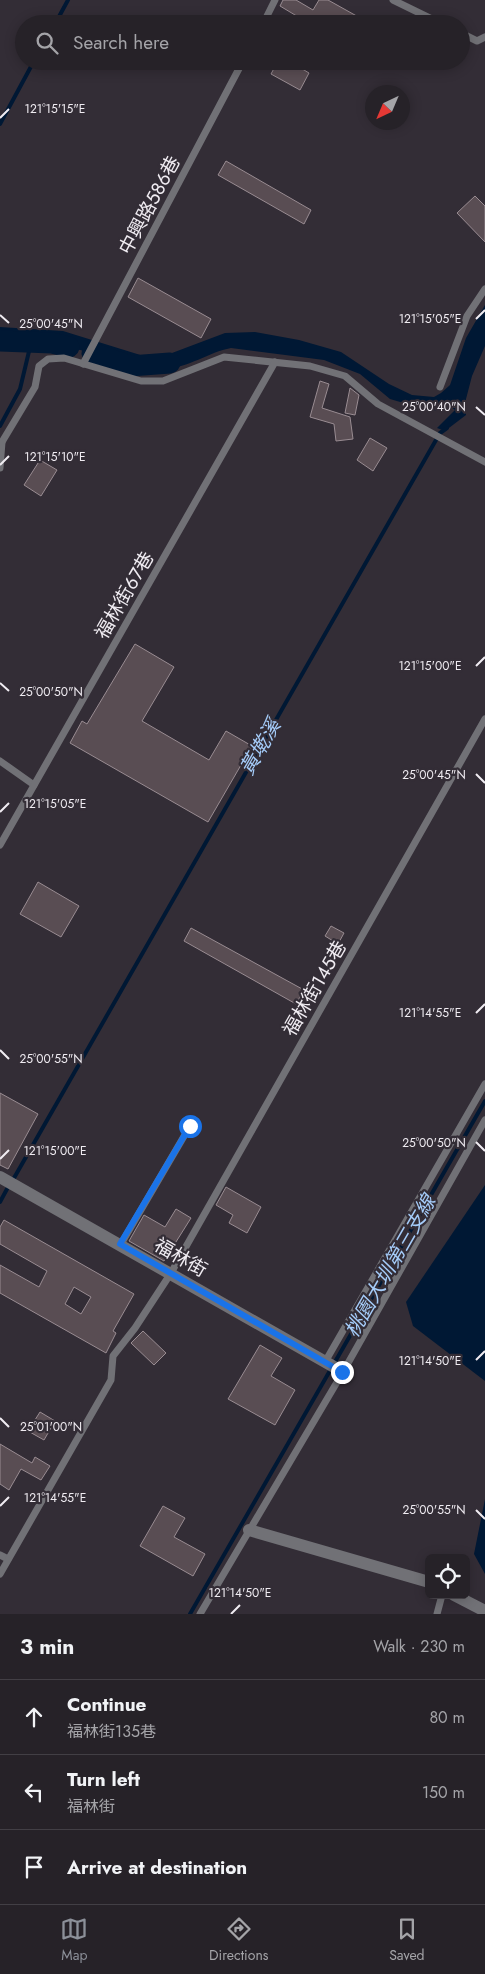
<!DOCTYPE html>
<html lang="en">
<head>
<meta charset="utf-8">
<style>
  body { margin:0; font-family:Jost,"Noto Sans TC",sans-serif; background:#2e2a30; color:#f1f3f6 }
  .controls { position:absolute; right:15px; bottom:15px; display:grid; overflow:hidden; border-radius:8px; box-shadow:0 2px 12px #0003 }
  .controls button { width:45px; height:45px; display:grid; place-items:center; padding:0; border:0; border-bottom:1px solid #423f45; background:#262228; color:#f1f3f6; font:25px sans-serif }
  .compass { position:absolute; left:365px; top:85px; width:45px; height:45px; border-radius:50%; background:#262228; box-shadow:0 2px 12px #0003; rotate:224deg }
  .stop { position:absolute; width:15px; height:15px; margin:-11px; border:4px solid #1a73e8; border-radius:50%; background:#fff }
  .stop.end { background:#1a73e8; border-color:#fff; box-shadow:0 1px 5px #0008 }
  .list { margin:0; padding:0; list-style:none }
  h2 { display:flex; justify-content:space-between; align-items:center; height:65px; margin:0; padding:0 20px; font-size:21px }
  h2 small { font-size:16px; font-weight:400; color:#a4a4a8 }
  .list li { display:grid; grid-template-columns:32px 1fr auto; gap:15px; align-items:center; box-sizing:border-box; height:75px; padding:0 20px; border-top:1px solid #423f45 }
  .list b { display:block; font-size:19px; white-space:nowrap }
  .list p { margin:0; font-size:16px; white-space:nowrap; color:#a4a4a8 }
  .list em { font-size:16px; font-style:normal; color:#a4a4a8 }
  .icon { flex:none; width:28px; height:28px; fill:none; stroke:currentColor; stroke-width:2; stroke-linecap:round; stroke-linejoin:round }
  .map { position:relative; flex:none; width:485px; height:1614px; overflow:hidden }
  .search { position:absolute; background:#262228; box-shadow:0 2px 12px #0003; left:15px; right:15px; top:15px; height:55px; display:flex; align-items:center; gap:12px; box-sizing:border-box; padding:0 18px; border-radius:28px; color:#a4a4a8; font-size:19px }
  .sheet { height:290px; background:#262228 }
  nav { display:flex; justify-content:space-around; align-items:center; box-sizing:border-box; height:70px; border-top:1px solid #423f45; background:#262228; font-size:14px; color:#a4a4a8 }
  nav a { display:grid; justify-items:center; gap:2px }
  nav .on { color:#8c9099 }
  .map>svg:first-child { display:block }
</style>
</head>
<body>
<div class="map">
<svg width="485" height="1614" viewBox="0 0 485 1614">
  <rect width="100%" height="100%" fill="#332d36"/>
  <!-- water -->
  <g fill="#001834">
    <path d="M485,305V346L472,376L466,399V415L445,431L437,428L455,410L450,406L442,411L424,409L390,399L360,374L324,360L231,348C209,352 188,368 165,369C141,370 105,355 80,350C53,344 27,342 0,339V327L63,331L150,358L164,356L225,333L255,332L299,340L341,352L389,384L412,395L434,397L441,393L450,385L466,338Z"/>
    <path d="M485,1185V1381L413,1326L406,1302Z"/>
    <path d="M485,1499V1574L474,1554Z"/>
  </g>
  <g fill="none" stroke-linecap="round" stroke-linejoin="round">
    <!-- stream -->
    <g stroke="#001834" stroke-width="4">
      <path d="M55,24L68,0"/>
      <path d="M0,124L34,61"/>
      <path d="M0,426L20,389L31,343"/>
      <path d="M14,1178L440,433L447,428"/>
      <path d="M0,1202L7,1189"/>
      <path d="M190,1614L485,1101"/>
    </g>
    <!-- river -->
    <g stroke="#001834" stroke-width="21">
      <path d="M0,341L52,343L69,347"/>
      <path d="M92,353L130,366L170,363"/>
    </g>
  </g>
  <!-- building -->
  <g fill="#594d53" stroke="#998c92" fill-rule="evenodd">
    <path d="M283,0H296L313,10L319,0H328L371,24H310L280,6Z"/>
    <path d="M278,61H289L309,73L300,90L271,74Z"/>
    <path d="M226,161L311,210L304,224L218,175Z"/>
    <path d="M475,196L485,206V242L457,213Z"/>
    <path d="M138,278L211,319L201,338L128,297Z"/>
    <path d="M320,381L329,384L322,408L350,417L353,439L336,441L334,424L310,417Z"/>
    <path d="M350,388L359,395L355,415L345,413Z"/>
    <path d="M370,438L387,448L373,471L357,460Z"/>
    <path d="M40,460L57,470L41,496L24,485Z"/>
    <path d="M135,644L174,667L142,721L209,760L226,731L252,746L208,822L70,743L82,721L87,724Z"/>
    <path d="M38,882L79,906L61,937L20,914Z"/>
    <path d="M331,926L344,933L338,944L325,936Z"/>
    <path d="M191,928L304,990L296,1004L184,941Z"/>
    <path d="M0,1093L38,1114L8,1169L0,1165Z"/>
    <path d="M226,1187L261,1207L247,1233L229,1223L233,1215L216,1205Z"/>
    <path d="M176,1209L191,1218L164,1261L129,1241L144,1215L165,1227Z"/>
    <path d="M4,1220L134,1294L113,1331L116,1333L106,1353L0,1293V1265L39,1287L47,1271L0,1244V1227ZM74,1287L91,1297L81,1314L65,1304Z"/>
    <path d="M143,1331L166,1353L154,1365L131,1343Z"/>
    <path d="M260,1345L282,1358L271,1376L295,1390L275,1425L228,1399Z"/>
    <path d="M40,1412L55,1421L44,1440L28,1431Z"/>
    <path d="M0,1444L32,1463L35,1457L50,1466L41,1480L21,1469L9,1490L0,1484Z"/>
    <path d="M163,1506L185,1518L174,1537L205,1554L193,1576L140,1546Z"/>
  </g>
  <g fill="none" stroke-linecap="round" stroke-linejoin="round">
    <!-- service -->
    <g stroke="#717176" stroke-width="7">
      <path d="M393,0L442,24"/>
      <path d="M263,24L275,0"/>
      <path d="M461,33L477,41L485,37"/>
      <path d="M83,364L243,61"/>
      <path d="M440,387L467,316L485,289"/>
      <path d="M0,443L2,442L35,387L39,366L48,359L64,358L141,381H163L224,357L310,366L345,376L378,404L485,462"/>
      <path d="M0,468L2,442"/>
      <path d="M0,761L34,785"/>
      <path d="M0,845L275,362"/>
      <path d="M121,1244L190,1126"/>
      <path d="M325,1362L485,1084"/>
      <path d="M0,1555L8,1559"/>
      <path d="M0,1574L111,1380L113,1356L135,1328L171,1273L485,719"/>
      <path d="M200,1614L343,1372L485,1120"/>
      <path d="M437,1614L442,1595"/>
    </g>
    <!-- minor -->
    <g stroke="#717176" stroke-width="12">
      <path d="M0,1177L343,1372"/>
      <path d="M249,1530L429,1582"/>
      <path d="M454,1595L485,1611"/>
    </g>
  </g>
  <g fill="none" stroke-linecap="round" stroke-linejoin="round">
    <!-- route -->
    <path stroke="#1a73e8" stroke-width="6" d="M190,1126L120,1244L342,1372"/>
  </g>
  <!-- ticks -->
  <path fill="none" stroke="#f0ecf2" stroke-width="2" d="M0,118L9,109M0,315L9,323M476,319L485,310M476,407L485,415M0,465L9,456M476,666L485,657M0,683L9,691M476,774L485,783M0,812L9,803M476,1013L485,1004M0,1050L9,1059M476,1142L485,1151M0,1159L9,1150M476,1360L485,1351M0,1418L9,1427M0,1506L9,1497M476,1510L485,1519M231,1614L240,1605"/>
  <g text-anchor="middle" stroke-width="4.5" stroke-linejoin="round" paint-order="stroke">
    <!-- street labels -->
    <g font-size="19" fill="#f0ecf2" stroke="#332d36">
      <text transform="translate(149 205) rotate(-62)" y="7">中興路586巷</text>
      <text transform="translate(124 595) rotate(-60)" y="7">福林街67巷</text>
      <text transform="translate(314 988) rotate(-60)" y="7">福林街145巷</text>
      <text transform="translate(181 1257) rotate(30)" y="7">福林街</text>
    </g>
    <!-- water labels -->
    <g font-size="20" font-style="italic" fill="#a5ccf9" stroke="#332d36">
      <text transform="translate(260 747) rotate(-60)" y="7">黃墘溪</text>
      <text transform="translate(390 1266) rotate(-60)" y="7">桃園大圳第三支線</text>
    </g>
  </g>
  <g font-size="12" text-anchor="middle" fill="#f0ecf2" stroke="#332d36" stroke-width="4.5" stroke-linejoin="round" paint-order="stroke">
    <text x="55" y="113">121°15'15"E</text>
    <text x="430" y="323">121°15'05"E</text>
    <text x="51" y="328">25°00'45"N</text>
    <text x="434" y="411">25°00'40"N</text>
    <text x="55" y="461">121°15'10"E</text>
    <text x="430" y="670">121°15'00"E</text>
    <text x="51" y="696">25°00'50"N</text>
    <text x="434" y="779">25°00'45"N</text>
    <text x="55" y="808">121°15'05"E</text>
    <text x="430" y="1017">121°14'55"E</text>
    <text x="51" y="1063">25°00'55"N</text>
    <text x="434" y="1147">25°00'50"N</text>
    <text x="55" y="1155">121°15'00"E</text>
    <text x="430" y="1365">121°14'50"E</text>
    <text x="51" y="1431">25°01'00"N</text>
    <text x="55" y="1502">121°14'55"E</text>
    <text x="434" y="1514">25°00'55"N</text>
    <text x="240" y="1597">121°14'50"E</text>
  </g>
</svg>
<div class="controls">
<button><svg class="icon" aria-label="locate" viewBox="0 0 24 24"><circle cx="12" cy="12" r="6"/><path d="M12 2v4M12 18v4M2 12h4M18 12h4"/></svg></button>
</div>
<svg class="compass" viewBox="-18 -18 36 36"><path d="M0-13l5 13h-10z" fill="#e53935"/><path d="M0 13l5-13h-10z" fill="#a4a4a8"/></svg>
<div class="stop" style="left:190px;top:1126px"></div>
<div class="stop end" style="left:342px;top:1372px"></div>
<div class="search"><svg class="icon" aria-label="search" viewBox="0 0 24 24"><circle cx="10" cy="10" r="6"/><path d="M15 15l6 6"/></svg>Search here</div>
</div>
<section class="sheet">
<h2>3 min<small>Walk · 230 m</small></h2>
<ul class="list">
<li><svg class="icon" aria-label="ahead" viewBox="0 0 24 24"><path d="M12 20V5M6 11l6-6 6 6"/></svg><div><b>Continue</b><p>福林街135巷</p></div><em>80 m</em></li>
<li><svg class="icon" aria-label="left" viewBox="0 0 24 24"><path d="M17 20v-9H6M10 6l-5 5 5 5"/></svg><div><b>Turn left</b><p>福林街</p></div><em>150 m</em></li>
<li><svg class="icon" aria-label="arrive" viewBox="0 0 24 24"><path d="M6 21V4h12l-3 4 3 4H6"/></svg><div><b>Arrive at destination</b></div></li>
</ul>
</section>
<nav>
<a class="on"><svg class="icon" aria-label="map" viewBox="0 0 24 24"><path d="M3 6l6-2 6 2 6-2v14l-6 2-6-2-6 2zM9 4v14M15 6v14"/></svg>Map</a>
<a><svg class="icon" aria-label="directions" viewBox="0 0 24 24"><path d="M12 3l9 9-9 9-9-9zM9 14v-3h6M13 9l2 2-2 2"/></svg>Directions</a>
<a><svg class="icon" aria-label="saved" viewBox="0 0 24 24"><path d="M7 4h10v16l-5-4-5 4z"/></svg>Saved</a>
</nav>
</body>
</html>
